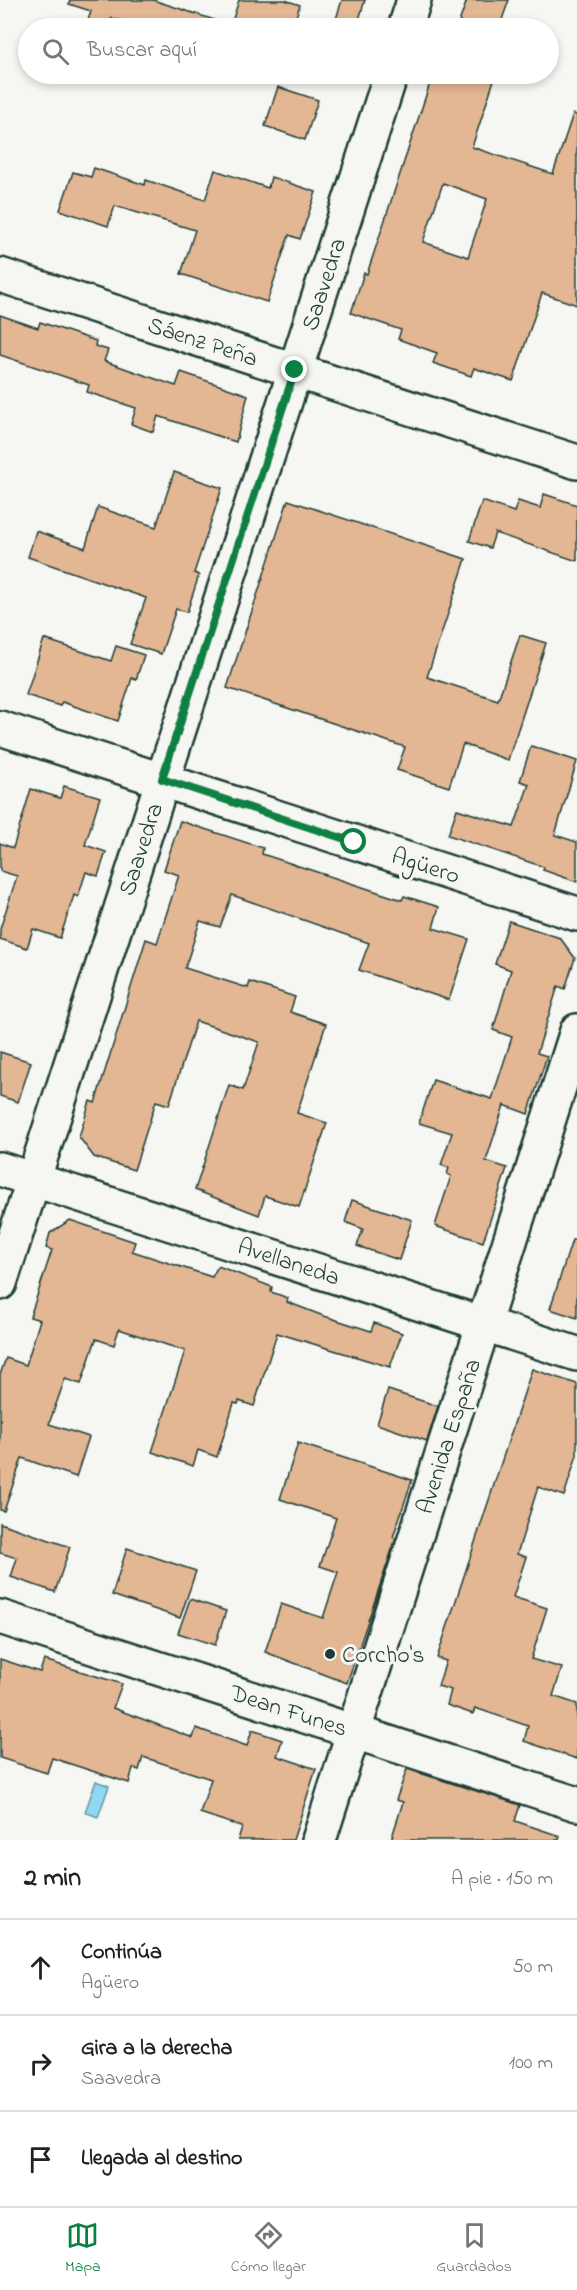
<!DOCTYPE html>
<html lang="es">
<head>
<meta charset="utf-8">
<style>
  body { margin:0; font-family:"Indie Flower",sans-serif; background:#f2f2f2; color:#222 }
  .stop { position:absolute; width:18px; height:18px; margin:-14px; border:4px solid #0b8043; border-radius:50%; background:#fff }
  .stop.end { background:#0b8043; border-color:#fff; box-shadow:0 2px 6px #0008 }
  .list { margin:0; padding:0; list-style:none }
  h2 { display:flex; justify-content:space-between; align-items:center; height:78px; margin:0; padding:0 24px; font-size:26px }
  h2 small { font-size:20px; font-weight:400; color:#767676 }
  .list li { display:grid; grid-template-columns:39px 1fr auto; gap:18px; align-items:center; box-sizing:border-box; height:96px; padding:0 24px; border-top:2px solid #e0e0e0 }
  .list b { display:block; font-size:22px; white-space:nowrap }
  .list p { margin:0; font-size:20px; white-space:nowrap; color:#767676 }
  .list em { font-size:20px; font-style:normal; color:#767676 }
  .icon { flex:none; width:33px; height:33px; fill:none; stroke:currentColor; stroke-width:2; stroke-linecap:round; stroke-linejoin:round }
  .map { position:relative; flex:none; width:577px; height:1840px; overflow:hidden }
  .search { position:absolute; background:#fff; box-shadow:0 3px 9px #0003; left:18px; right:18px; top:18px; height:66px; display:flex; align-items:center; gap:15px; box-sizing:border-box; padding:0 21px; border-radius:33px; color:#767676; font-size:22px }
  .sheet { height:366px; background:#fff }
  nav { display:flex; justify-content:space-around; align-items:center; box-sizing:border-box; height:84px; border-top:2px solid #e0e0e0; background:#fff; font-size:16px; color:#767676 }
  nav a { display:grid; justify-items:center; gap:3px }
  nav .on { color:#0b8043 }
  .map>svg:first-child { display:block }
</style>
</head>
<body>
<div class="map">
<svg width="577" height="1840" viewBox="0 0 577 1840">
  <rect width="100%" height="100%" fill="#f6f6f2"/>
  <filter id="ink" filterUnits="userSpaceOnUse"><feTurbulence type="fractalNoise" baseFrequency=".0167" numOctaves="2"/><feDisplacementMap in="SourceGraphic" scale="12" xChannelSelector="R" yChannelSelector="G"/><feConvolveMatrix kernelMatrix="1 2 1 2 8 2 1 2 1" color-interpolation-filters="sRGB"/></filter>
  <g filter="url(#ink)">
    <!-- water -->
    <path fill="#90d8f2" stroke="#639aa6" stroke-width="1.5" d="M96,1781L109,1786L98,1817L85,1812Z"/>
    <!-- building -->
    <g fill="#e3b694" stroke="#1f3d34" stroke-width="1.5" fill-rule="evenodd">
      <path d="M70,0H153L227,24L226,28H143L112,18L109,28H102L87,24L91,11L69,4Z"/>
      <path d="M239,0H285L300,5L292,28H230Z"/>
      <path d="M342,0H365L357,26L336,19Z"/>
      <path d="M467,0H509L499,28H457Z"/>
      <path d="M433,74H496L472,147L553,174L573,114L577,115V305L542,293L513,381L474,368L471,376L433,363L437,353L398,339L401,330L351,313L364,273L367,274ZM443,183L487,199L468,257L423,242Z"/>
      <path d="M278,87L318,100L305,140L265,126Z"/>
      <path d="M94,168L145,185L146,180L205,200L215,170L268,188L271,177L316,192L300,239L289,235L267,302L181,274L195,230L115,206L108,226L60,210L73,172L91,177Z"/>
      <path d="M0,315L38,328L40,322L96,341L95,346L108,350L104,361L176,386L181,372L248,395L236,442L158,416L153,432L131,424L136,408L87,392L89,385L0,355Z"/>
      <path d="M174,472L222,488L194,573L199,575L187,612L176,609L161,654L130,644L146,598L28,557L36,531L85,548L98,507L156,527Z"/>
      <path d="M544,494L577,505V561L495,533L490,548L469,541L482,501L514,512L518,501L540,508Z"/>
      <path d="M288,500L466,559L427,677L498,700L520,635L546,643L508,760L463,744L449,787L397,770L405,747L227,688Z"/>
      <path d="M44,639L111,661L116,646L144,655L136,680L132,678L118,721L62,702L60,706L26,695Z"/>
      <path d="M531,746L577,761L555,835L577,842V882L543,870L544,867L448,835L457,809L514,827L529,784L520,781Z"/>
      <path d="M64,786L100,797L85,845L106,852L98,876L86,872L78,897L74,895L60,938L33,929L27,948L0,939V929L17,876L0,871V843L13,848L31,789L60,798Z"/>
      <path d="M180,821L263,848L262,854L402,900L404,896L439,907L433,928L469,939L449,1000L359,970L369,943L232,895L220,927L200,921L185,968L248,988L250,982L295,997L290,1012L326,1024L297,1113L327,1123L299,1207L265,1196L259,1215L195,1190L229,1085L243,1090L259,1042L196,1021L169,1105L156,1101L134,1170L94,1157L79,1137L90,1101L95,1103L146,939L157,943L179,875L164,870Z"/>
      <path d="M509,921L560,938L575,958L565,989L558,986L537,1053L547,1056L528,1114L504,1105L486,1161L507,1168L483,1242L435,1226L451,1176L447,1174L449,1168L441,1165L452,1133L419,1123L433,1080L492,1099L512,1037L493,1030L511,970L495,964Z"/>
      <path d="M0,1052L31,1062L18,1102L0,1096Z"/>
      <path d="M352,1200L412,1220L399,1260L357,1246L363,1229L345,1222Z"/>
      <path d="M70,1220L135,1242L132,1251L212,1277L218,1266L272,1287L271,1292L288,1298L287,1302L321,1315L371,1331L374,1323L402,1333L390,1367L277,1333L254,1406L239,1401L238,1404L234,1403L217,1457L198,1450L193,1466L152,1452L185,1351L119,1329L114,1345L96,1339L81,1384L65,1379L49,1424L89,1437L76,1477L22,1458L4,1511L0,1510V1375L6,1358L26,1365L40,1320L30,1317L52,1250L46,1248L50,1233Z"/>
      <path d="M572,1240H577V1318L550,1309Z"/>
      <path d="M532,1369L577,1384V1455L564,1496L538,1487L517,1554L526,1557L513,1597L547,1608L531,1659L562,1668L553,1696L577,1704V1759L524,1741L528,1726L475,1708L473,1714L447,1705L451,1690L438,1686L446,1661L437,1658Z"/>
      <path d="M388,1390L438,1406L427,1441L377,1424Z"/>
      <path d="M298,1443L412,1480L393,1537L396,1538L347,1683L265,1652L281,1604L323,1618L338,1572L320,1566L336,1518L280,1499Z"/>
      <path d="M0,1523L70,1547L55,1592L11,1577L17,1558L0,1553Z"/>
      <path d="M127,1548L196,1571L180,1618L112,1595Z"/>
      <path d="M190,1599L226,1611L215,1645L178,1633Z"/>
      <path d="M0,1659L40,1672L44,1660L122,1684L113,1708L193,1738L196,1728L247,1746L252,1730L282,1740L277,1756L316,1769L293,1840H238L242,1827L200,1813L211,1779L143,1757L139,1770L133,1768L129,1783L52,1758L47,1773L0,1758Z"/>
      <path d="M407,1769L520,1805L515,1821L560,1836L559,1840H391L403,1802L396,1800Z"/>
    </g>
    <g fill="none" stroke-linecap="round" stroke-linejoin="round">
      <!-- minor casing -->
      <g stroke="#1f3d34" stroke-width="38">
        <g id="minor">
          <path d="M405,28L414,0"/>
          <path d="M0,275L577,462"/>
          <path d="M0,728L577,914"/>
          <path d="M0,1169L577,1354"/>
          <path d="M0,1283L391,74"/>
          <path d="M0,1617L577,1804"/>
        </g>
      </g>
      <!-- major casing -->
      <g stroke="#1f3d34" stroke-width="38">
        <path id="major" d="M319,1840L577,1031"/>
      </g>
      <!-- minor -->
      <use href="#minor" stroke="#f6f6f2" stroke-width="33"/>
      <!-- major -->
      <use href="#major" stroke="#f6f6f2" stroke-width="33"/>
    </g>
  </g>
  <g fill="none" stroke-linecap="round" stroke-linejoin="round" filter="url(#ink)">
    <!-- route -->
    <path stroke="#0b8043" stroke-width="8" d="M295,370L162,779L354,842"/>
  </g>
  <!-- markers -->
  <circle fill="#1f3d34" stroke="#f6f6f2" stroke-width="2" cx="330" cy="1654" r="6"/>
  <g text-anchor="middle" stroke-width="6" stroke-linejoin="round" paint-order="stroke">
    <!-- street labels -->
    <g font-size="24" fill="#1f3d34" stroke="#f6f6f2">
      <text transform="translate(323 284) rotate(-72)" y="8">Saavedra</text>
      <text transform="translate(203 341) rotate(18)" y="8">Sáenz Peña</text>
      <text transform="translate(140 849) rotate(-72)" y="8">Saavedra</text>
      <text transform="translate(426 865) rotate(18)" y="8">Agüero</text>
      <text transform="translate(289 1261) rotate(18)" y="8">Avellaneda</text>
      <text transform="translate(448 1436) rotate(-72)" y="8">Avenida España</text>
      <text transform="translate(289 1710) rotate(18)" y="8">Dean Funes</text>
    </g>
    <!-- poi labels -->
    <g font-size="24" fill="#1f3d34" stroke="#f6f6f2" text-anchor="start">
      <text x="342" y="1662">Corcho's</text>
    </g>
  </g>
</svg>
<div class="stop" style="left:354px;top:842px"></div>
<div class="stop end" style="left:295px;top:370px"></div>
<div class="search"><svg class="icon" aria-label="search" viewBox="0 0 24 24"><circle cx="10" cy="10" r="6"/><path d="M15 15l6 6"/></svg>Buscar aquí</div>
</div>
<section class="sheet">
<h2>2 min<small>A pie · 150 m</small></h2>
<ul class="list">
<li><svg class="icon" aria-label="ahead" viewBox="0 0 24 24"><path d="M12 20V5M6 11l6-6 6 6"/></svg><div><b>Continúa</b><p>Agüero</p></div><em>50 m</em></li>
<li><svg class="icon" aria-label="right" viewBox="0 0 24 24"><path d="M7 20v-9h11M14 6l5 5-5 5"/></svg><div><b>Gira a la derecha</b><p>Saavedra</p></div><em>100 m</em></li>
<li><svg class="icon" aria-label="arrive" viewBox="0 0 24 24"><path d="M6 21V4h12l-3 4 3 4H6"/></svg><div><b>Llegada al destino</b></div></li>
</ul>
</section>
<nav>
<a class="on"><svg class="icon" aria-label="map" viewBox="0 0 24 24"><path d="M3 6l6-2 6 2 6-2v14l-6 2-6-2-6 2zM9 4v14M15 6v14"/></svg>Mapa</a>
<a><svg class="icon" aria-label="directions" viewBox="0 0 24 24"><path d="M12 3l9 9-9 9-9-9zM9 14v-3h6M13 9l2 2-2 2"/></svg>Cómo llegar</a>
<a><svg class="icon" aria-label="saved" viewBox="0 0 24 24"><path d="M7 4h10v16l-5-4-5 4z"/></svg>Guardados</a>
</nav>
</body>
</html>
